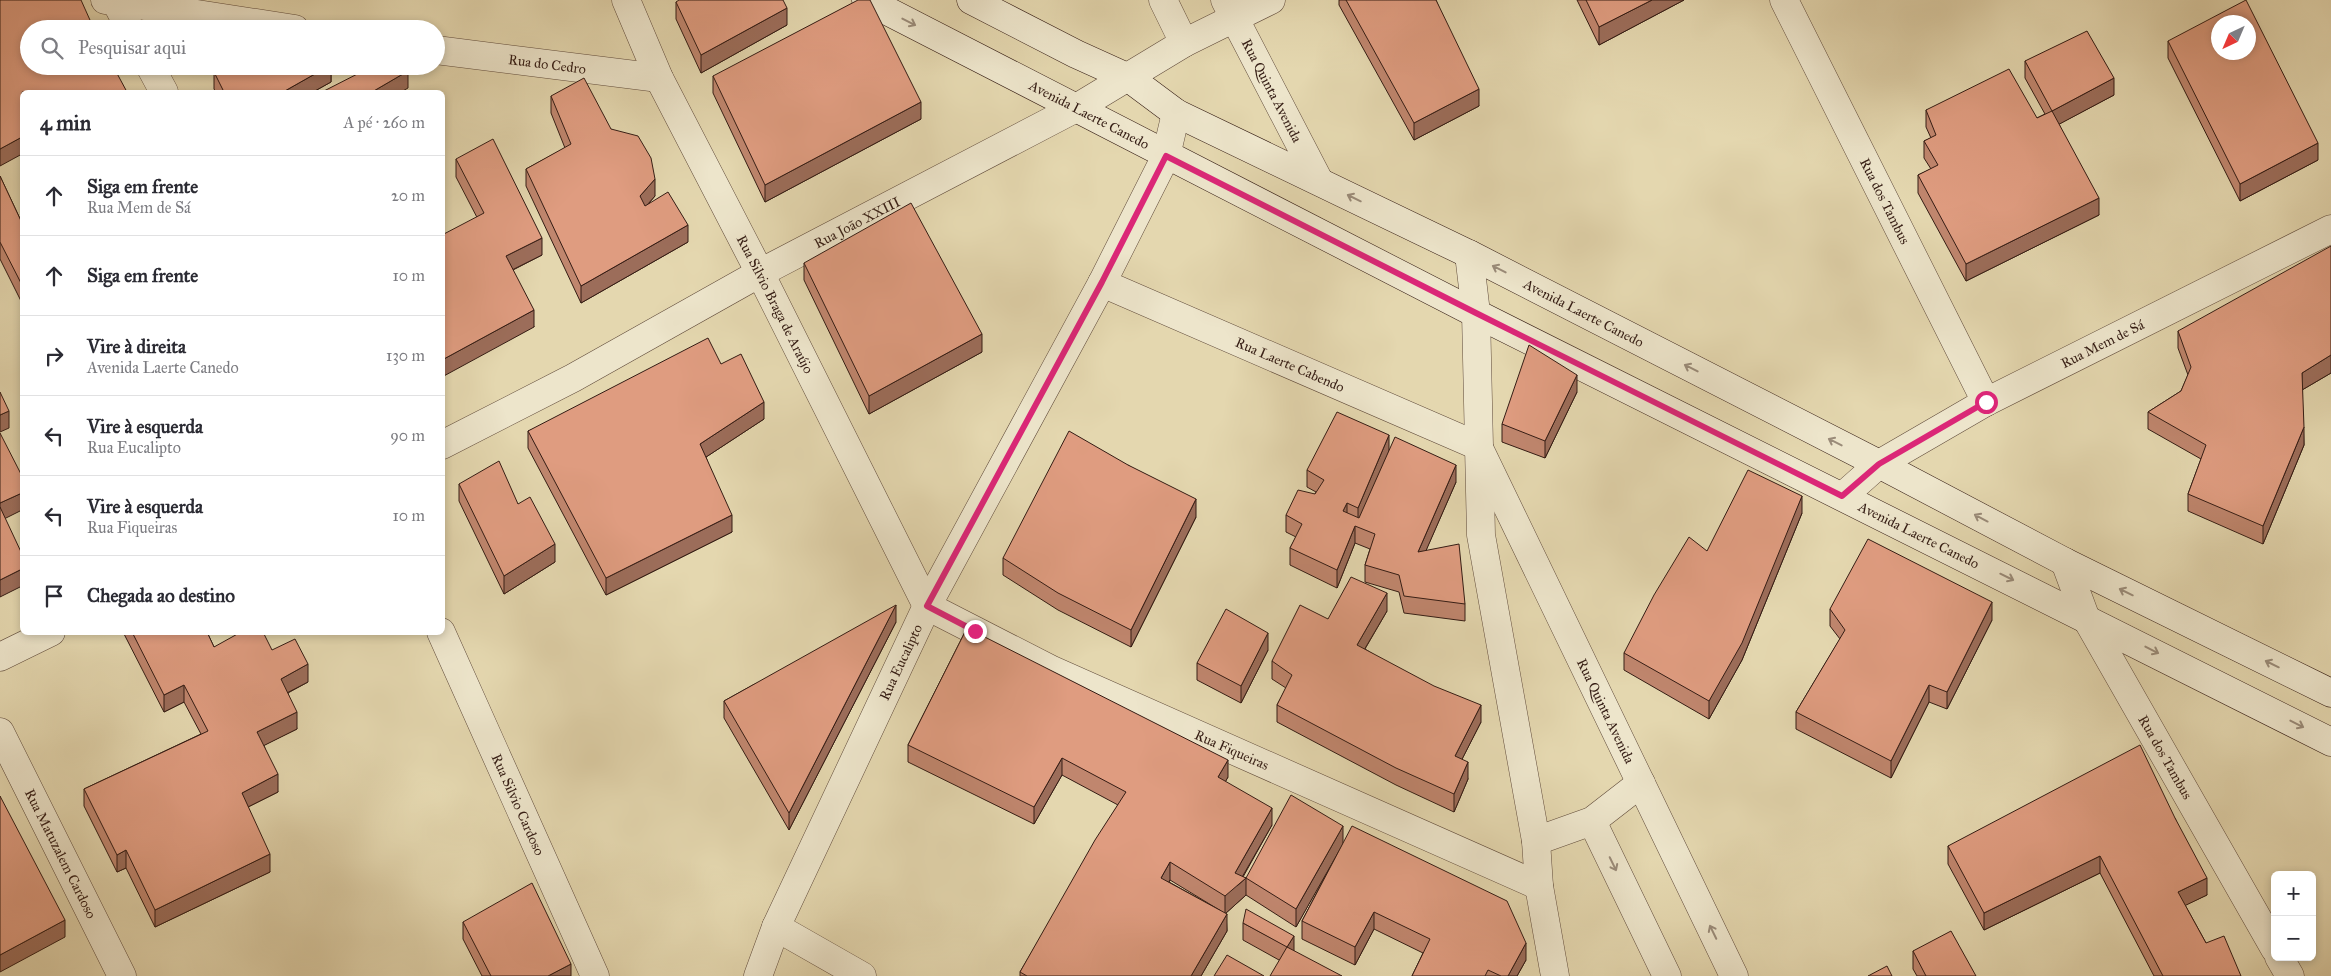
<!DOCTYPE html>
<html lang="pt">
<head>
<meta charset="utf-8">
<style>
  body { margin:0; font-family:"IM FELL Great Primer",serif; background:#f7f7f7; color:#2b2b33 }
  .controls { position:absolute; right:15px; bottom:15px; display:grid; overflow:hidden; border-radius:8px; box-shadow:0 2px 8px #0003 }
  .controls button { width:45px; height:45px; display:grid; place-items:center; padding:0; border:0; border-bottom:1px solid #e1e1e2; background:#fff; color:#2b2b33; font:25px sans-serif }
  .compass { position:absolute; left:2211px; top:15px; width:45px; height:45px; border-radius:50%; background:#fff; box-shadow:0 2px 8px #0003; rotate:224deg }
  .stop { position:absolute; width:15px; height:15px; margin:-11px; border:4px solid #db2777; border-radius:50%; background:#fff }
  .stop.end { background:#db2777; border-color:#fff; box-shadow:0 1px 5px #0008 }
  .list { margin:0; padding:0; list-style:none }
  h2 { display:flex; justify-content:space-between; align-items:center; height:65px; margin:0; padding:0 20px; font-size:21px }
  h2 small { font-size:16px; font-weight:400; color:#7c7c81 }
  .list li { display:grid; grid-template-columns:32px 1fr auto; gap:15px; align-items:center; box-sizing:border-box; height:80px; padding:0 20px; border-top:1px solid #e1e1e2 }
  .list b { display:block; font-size:19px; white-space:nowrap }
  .list p { margin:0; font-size:16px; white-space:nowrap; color:#7c7c81 }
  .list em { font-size:16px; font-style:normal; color:#7c7c81 }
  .icon { flex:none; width:28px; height:28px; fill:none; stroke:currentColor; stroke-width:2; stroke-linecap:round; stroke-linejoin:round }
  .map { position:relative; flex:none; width:2331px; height:976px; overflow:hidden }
  .search { position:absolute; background:#fff; box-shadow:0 2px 8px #0003; left:20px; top:20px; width:425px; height:55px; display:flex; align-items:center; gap:12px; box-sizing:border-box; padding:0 18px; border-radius:28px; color:#7c7c81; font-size:19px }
  .panel { position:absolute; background:#fff; box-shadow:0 2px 8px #0003; left:20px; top:90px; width:425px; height:545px; border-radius:8px }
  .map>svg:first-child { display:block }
</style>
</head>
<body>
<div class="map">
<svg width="2331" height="976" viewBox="0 0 2331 976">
  <rect width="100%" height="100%" fill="#e4d7af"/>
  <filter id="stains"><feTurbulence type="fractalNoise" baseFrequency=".004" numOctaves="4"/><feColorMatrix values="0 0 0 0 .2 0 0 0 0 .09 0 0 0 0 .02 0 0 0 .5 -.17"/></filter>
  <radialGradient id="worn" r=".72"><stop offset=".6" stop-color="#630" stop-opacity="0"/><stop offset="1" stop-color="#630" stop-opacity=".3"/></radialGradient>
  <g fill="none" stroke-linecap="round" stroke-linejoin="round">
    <!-- street casing -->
    <g stroke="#604b3b" stroke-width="29">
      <g id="street">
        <path d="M105,0L295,29"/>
        <path id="s1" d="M626,0L659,78L760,273L927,606L1050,669L1539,886"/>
        <path d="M1163,0L1184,43"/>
        <path id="s2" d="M1225,0L1319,181"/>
        <path id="s3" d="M1784,0L1986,402"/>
        <path d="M116,2L130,29"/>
        <path id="s4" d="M436,50L659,78"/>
        <path d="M150,66L164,92"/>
        <path d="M1469,254L1476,313L1481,535L1536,841L1539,886L1555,976"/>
        <path id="s5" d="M1102,283L1478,446L1734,976"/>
        <path id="s6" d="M442,445L573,378L760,273L1078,107L1184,43L1271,0"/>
        <path id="s7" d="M1843,496L1879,464L1986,402L2331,229"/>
        <path id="s8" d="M2065,562L2085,616L2275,949"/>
        <path id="s9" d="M441,632L595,976"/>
        <path d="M0,657L51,632"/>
        <path id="s10" d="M0,732L122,976"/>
        <path d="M1592,821L1667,976"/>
        <path d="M1536,841L1592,821L1641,783"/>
        <path d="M776,927L862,976"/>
        <path d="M2279,957L2290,976"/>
        <path id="s11" d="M758,976L776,927L927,606L1102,283L1166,156L1176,113"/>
      </g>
    </g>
    <!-- secondary casing -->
    <g stroke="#341c14" stroke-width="29">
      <g id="secondary">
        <path id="s12" d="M866,0C1070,103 1271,210 1475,313C1760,457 2047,597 2331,742"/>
        <path id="s13" d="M971,0L1076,54L1129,78L1176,113L1469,254L1879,464L2065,562L2331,693"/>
      </g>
    </g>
    <!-- street -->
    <use href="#street" stroke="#ede5cb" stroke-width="28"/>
    <!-- secondary -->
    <use href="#secondary" stroke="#ede5cb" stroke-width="28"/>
  </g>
  <!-- wall -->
  <g fill="#c0866e" stroke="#341c14" fill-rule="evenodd">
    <path d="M1339,0H1436L1479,106L1414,140L1339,5Z"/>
    <path d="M1577,0H1684L1599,45Z"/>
    <path d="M676,2L787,25L701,73L676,19Z"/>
    <path d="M2168,41L2318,160L2240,201L2168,58Z"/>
    <path d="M2025,61L2114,95L2059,124L2099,215L1966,281L1918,193V175L1931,169L1924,158V141L1931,138L1926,127V110L2037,118L2045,114L2025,78Z"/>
    <path d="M331,66V82L313,92H216L214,89V72Z"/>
    <path d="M713,76L921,119L765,202L713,93Z"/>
    <path d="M551,96L611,129L655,196L649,203L688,242L581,303L526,186V169L565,148L551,113Z"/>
    <path d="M456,159L542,255L513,270L534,327L456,177Z"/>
    <path d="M0,176L22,223V303L0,259Z"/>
    <path d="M804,263L982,352L869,414L804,280Z"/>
    <path d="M2178,331L2331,373L2302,390L2304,445L2263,544L2188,511V494L2201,459L2148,429V412L2181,391L2188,375L2178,348Z"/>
    <path d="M721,364L764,419L706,457L732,532L606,595L528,448V431Z"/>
    <path d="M1577,392L1545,458L1502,442V424Z"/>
    <path d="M1389,451L1456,482L1426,550L1465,604V621L1404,613L1399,592L1365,582V565L1370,549L1355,543L1337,588L1290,565V548L1296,537L1286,532V515L1315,494L1316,492L1307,487V470Z"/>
    <path d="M1128,465L1196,517L1131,647L1058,610L1003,575V558Z"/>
    <path d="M459,484L518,504L555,562L504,594L459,501Z"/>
    <path d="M1802,513L1742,660L1709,719L1624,670V653L1707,551Z"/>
    <path d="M1830,609L1992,620L1947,709L1929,702L1891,778L1796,729V712L1840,639L1830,626Z"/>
    <path d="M1387,611L1365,649L1481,722L1462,759L1468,779L1454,812L1396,785L1277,722V705L1286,688L1272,679V661L1328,619Z"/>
    <path d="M896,622L789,830L724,718V701L753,685Z"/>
    <path d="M967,628L1228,777L1225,782L1272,825L1243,877L1246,878L1343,844L1526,960L1517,976H1412L1423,953L1374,929L1355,965L1302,939V921L1342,844L1296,927L1246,895L1226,913L1227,931L1201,976H1020V972L1118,805L1062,775L1034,824L908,762V745ZM1170,880L1221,911L1169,882Z"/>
    <path d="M123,632H207L214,647L272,650L308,682L288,693L297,729L264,745L278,792L248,807L270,872L155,927L126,868L117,872L84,806V789L201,734L184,702L164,712Z"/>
    <path d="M1268,650L1241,703L1197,680V663Z"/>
    <path d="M2175,818L2207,895L2185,905L2206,943L2241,976H2154L2100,873L1984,930L1948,864V846Z"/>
    <path d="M463,922L571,976H482L463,939Z"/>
    <path d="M1243,923L1294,950L1279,960L1243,940Z"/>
    <path d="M1913,951L1976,976H1917L1913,969Z"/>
  </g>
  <!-- shaded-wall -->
  <g fill="#9c6d5a" stroke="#341c14">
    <path d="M1652,0H1684L1599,45V27Z"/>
    <path d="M787,8V25L701,73V55Z"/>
    <path d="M329,66H331V82L313,92H283Z"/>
    <path d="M408,71V88L401,92H372Z"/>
    <path d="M2114,78V95L2052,128V111Z"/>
    <path d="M1479,89V106L1414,140V123Z"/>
    <path d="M921,102V119L765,202V185Z"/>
    <path d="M22,137V154L0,166V149Z"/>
    <path d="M2318,143V160L2240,201V184Z"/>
    <path d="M655,179V196L640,213V196Z"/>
    <path d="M2099,198V215L1966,281V264Z"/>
    <path d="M688,225V242L581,303V286Z"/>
    <path d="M542,238V255L506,273V256Z"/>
    <path d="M534,310V327L442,377V360Z"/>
    <path d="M982,334V352L869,414V396Z"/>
    <path d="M2331,355V373L2302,390V373Z"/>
    <path d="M1577,375V392L1545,458V441Z"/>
    <path d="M764,402V419L700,461V444Z"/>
    <path d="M9,411V428L0,432V415Z"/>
    <path d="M2304,427V445L2263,544V526Z"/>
    <path d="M1389,435V453L1358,525V508Z"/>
    <path d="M1456,465V482L1418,569V552Z"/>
    <path d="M22,493V510L0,521V503Z"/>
    <path d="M1802,496V513L1742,660L1709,719V701Z"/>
    <path d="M1196,499V517L1131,647V630Z"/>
    <path d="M1347,503V520L1343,511Z"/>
    <path d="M732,515V532L606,595V578Z"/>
    <path d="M1355,526V543L1337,588V570Z"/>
    <path d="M555,544V562L504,594V576Z"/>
    <path d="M22,569V586L0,597V580Z"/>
    <path d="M1387,593V611L1357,662V645Z"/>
    <path d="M1992,602V620L1947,709V692Z"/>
    <path d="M896,605V622L789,830V813Z"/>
    <path d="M1268,633V650L1241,703V686Z"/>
    <path d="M308,664V682L281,696V679Z"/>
    <path d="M184,685V702L164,712V695Z"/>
    <path d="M1929,685V702L1891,778V761Z"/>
    <path d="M1481,705V722L1455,773V756Z"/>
    <path d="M297,712V729L257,749V732Z"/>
    <path d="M1062,758V775L1034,824V807Z"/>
    <path d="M1228,760V777L1218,795V777Z"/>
    <path d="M1468,762V779L1454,812V794Z"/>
    <path d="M278,774V792L242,810V793Z"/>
    <path d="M1272,808V825L1237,886L1246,878V895L1225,914V896L1235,873Z"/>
    <path d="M1343,826V844L1296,927V909Z"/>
    <path d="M126,850V868L117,872V855Z"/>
    <path d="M270,854V872L155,927V910Z"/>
    <path d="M2100,856V873L1984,930V913Z"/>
    <path d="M1170,862V880L1161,895V878Z"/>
    <path d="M2207,878V895L2178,909V892Z"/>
    <path d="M1374,912V929L1355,965V947Z"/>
    <path d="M1227,914V931L1201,976H1191Z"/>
    <path d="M65,920V937L0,972V955Z"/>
    <path d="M1294,936V953L1287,947Z"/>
    <path d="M1526,943V960L1517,976H1508Z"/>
    <path d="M571,964V976H548Z"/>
  </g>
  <!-- building -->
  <g fill="#df9c80" stroke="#341c14" fill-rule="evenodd">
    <path d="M0,0H81L94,29H29V66H113L127,92H22V137L0,149Z"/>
    <path d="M679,0H783L787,8L701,55L676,2Z"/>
    <path d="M858,0H870L921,102L765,185L713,76Z"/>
    <path d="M1346,0H1436L1479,89L1414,123Z"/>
    <path d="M1586,0H1652L1599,27Z"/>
    <path d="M2246,0L2318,143L2240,184L2168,41ZM2218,22H2248V52H2218Z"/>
    <path d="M308,23L311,29H297Z"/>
    <path d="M2087,31L2114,78L2052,111L2099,198L1966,264L1918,175L1938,165L1924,141L1936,135L1926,110L2009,69L2037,118L2052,111L2025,61Z"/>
    <path d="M224,66H329L283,92H224L214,72Z"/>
    <path d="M373,66H406L408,71L372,92H322Z"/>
    <path d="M584,78L611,129L638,136L651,158L655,179L640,196L645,206L668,192L688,225L581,286L526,169L571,144L551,96Z"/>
    <path d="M493,139L542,238L506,256L534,310L442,360V235L484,213L456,159Z"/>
    <path d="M0,176L22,223V285L0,242Z"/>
    <path d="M911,203L982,334L869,396L804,263Z"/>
    <path d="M2331,246V355L2302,373L2304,427L2263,526L2188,494L2206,445L2148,412L2181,391L2191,367L2178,331Z"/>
    <path d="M708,338L721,364L741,354L764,402L700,444L732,515L606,578L528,431Z"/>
    <path d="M1529,345L1577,375L1545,441L1502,424Z"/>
    <path d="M0,392L9,411L0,415Z"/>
    <path d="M1337,412L1389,435L1358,508L1347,503L1343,511L1359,518L1395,437L1456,465L1418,552L1459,544L1465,604L1404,596L1399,575L1365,565L1375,534L1355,526L1337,570L1290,548L1302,524L1286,515L1298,490L1315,494L1324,480L1307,470Z"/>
    <path d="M1069,431L1128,465L1196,499L1131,630L1058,593L1003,558Z"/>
    <path d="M0,433L22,476V493L0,503Z"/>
    <path d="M499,461L518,504L530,497L555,544L504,576L459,484Z"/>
    <path d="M1748,470L1802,496L1742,643L1709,701L1624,653L1654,595L1689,537L1707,551Z"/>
    <path d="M0,507L22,554V569L0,580Z"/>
    <path d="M1868,539L1992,602L1947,692L1929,685L1891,761L1796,712L1845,630L1830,609Z"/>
    <path d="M1351,577L1387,593L1357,645L1434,686L1481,705L1455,756L1468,762L1454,794L1396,768L1277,705L1292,675L1272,661L1300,605L1328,619Z"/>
    <path d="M896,605L789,813L724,701Z"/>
    <path d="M1226,609L1268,633L1241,686L1197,663Z"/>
    <path d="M967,628L1228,760L1218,777L1272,808L1235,873L1246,878L1225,896L1170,862L1161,878L1227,914L1191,976H1027L1020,972L1095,840L1126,792L1062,758L1034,807L908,745Z"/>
    <path d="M132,632H207L214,647L241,632H263L272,650L295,639L308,664L281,679L297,712L257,732L278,774L242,793L270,854L155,910L126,850L117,855L84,789L208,731L184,685L164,695Z"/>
    <path d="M2140,745L2175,818L2207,878L2178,892L2206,943L2224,936L2241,976H2163L2100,856L1984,913L1948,846Z"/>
    <path d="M1291,795L1343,826L1296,909L1246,878Z"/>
    <path d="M0,796L65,920L0,955Z"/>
    <path d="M1352,826L1507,901L1526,943L1508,976H1501L1488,970L1485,976H1412L1430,939L1374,912L1355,947L1302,921Z"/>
    <path d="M532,883L571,964L548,976H491L463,922Z"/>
    <path d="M1246,909L1294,936L1287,947L1243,923Z"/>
    <path d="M1951,931L1976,976H1926L1913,951Z"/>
    <path d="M1287,947L1342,976H1270Z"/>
    <path d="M1227,955L1264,976H1214Z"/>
    <path d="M1887,966L1892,976H1868Z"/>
  </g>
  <!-- one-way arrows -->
  <defs><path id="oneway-shaft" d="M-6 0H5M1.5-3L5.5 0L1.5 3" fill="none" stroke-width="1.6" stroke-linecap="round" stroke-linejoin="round" transform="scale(1.25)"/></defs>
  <g stroke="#9a8b79">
    <use href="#oneway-shaft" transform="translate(909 22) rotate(27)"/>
    <use href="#oneway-shaft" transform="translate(1354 198) rotate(-154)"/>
    <use href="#oneway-shaft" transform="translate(1499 269) rotate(-153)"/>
    <use href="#oneway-shaft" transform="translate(1691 368) rotate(-153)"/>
    <use href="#oneway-shaft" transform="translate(1835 442) rotate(-153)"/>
    <use href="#oneway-shaft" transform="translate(1981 518) rotate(-152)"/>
    <use href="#oneway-shaft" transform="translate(2007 577) rotate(26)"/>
    <use href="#oneway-shaft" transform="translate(2126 592) rotate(-154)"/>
    <use href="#oneway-shaft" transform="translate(2152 650) rotate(27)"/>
    <use href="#oneway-shaft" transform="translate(2272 664) rotate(-154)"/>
    <use href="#oneway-shaft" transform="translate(2297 724) rotate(27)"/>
    <use href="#oneway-shaft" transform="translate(1613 864) rotate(64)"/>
    <use href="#oneway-shaft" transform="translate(1713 932) rotate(-116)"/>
  </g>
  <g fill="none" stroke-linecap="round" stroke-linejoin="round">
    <!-- route -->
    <path stroke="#db2777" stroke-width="6" d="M975,631L927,606L1102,282L1166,156L1476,313L1842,496L1879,464L1986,402"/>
  </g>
  <g text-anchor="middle" stroke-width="4" stroke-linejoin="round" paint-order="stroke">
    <!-- street labels -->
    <g font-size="14" fill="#341c14" stroke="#ede5cb">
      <text dy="5" stroke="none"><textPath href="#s4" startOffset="112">Rua do Cedro</textPath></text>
      <text dy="5" stroke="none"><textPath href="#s2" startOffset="102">Rua Quinta Avenida</textPath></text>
      <text dy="5" stroke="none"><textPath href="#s12" startOffset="251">Avenida Laerte Canedo</textPath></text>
      <text dy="5" stroke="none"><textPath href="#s3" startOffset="225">Rua dos Tambus</textPath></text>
      <text dy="5" stroke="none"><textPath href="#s6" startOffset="471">Rua João XXIII</textPath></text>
      <text dy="5" stroke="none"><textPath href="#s1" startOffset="339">Rua Silvio Braga de Araújo</textPath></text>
      <text dy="5" stroke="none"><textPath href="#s13" startOffset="689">Avenida Laerte Canedo</textPath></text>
      <text dy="5" stroke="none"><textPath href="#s7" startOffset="302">Rua Mem de Sá</textPath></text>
      <text dy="5" stroke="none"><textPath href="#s5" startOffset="205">Rua Laerte Cabendo</textPath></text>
      <text dy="5" stroke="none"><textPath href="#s12" startOffset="1181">Avenida Laerte Canedo</textPath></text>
      <text dy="5" stroke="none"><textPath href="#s11" startOffset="345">Rua Eucalipto</textPath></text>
      <text dy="5" stroke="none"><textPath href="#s5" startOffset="704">Rua Quinta Avenida</textPath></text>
      <text dy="5" stroke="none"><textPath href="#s1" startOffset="1014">Rua Fiqueiras</textPath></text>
      <text dy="5" stroke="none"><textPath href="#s8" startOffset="220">Rua dos Tambus</textPath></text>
      <text dy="5" stroke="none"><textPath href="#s9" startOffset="189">Rua Silvio Cardoso</textPath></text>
      <text dy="5" stroke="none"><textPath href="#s10" startOffset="136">Rua Matuzalem Cardoso</textPath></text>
    </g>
  </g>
  <rect width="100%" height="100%" filter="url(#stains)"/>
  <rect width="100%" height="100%" fill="url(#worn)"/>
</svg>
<div class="controls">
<button>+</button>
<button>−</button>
</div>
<svg class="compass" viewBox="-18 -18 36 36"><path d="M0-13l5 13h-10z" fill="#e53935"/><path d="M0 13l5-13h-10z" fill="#7c7c81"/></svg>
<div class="stop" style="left:1986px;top:402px"></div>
<div class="stop end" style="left:975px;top:631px"></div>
<div class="search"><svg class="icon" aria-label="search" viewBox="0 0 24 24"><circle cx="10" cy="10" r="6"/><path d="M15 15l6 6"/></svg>Pesquisar aqui</div>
<section class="panel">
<h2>4 min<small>A pé · 260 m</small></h2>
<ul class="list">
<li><svg class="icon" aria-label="ahead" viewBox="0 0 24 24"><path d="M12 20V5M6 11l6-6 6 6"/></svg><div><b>Siga em frente</b><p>Rua Mem de Sá</p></div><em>20 m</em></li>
<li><svg class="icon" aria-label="ahead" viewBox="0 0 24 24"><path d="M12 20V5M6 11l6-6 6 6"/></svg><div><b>Siga em frente</b></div><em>10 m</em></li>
<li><svg class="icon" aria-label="right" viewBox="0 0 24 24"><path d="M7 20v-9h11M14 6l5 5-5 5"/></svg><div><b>Vire à direita</b><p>Avenida Laerte Canedo</p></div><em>130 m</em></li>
<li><svg class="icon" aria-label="left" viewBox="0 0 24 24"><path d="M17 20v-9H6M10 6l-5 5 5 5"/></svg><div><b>Vire à esquerda</b><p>Rua Eucalipto</p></div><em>90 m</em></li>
<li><svg class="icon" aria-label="left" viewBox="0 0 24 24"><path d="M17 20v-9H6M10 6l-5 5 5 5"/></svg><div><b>Vire à esquerda</b><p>Rua Fiqueiras</p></div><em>10 m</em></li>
<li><svg class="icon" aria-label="arrive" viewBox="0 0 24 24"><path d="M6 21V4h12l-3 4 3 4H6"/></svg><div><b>Chegada ao destino</b></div></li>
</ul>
</section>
</div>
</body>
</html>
